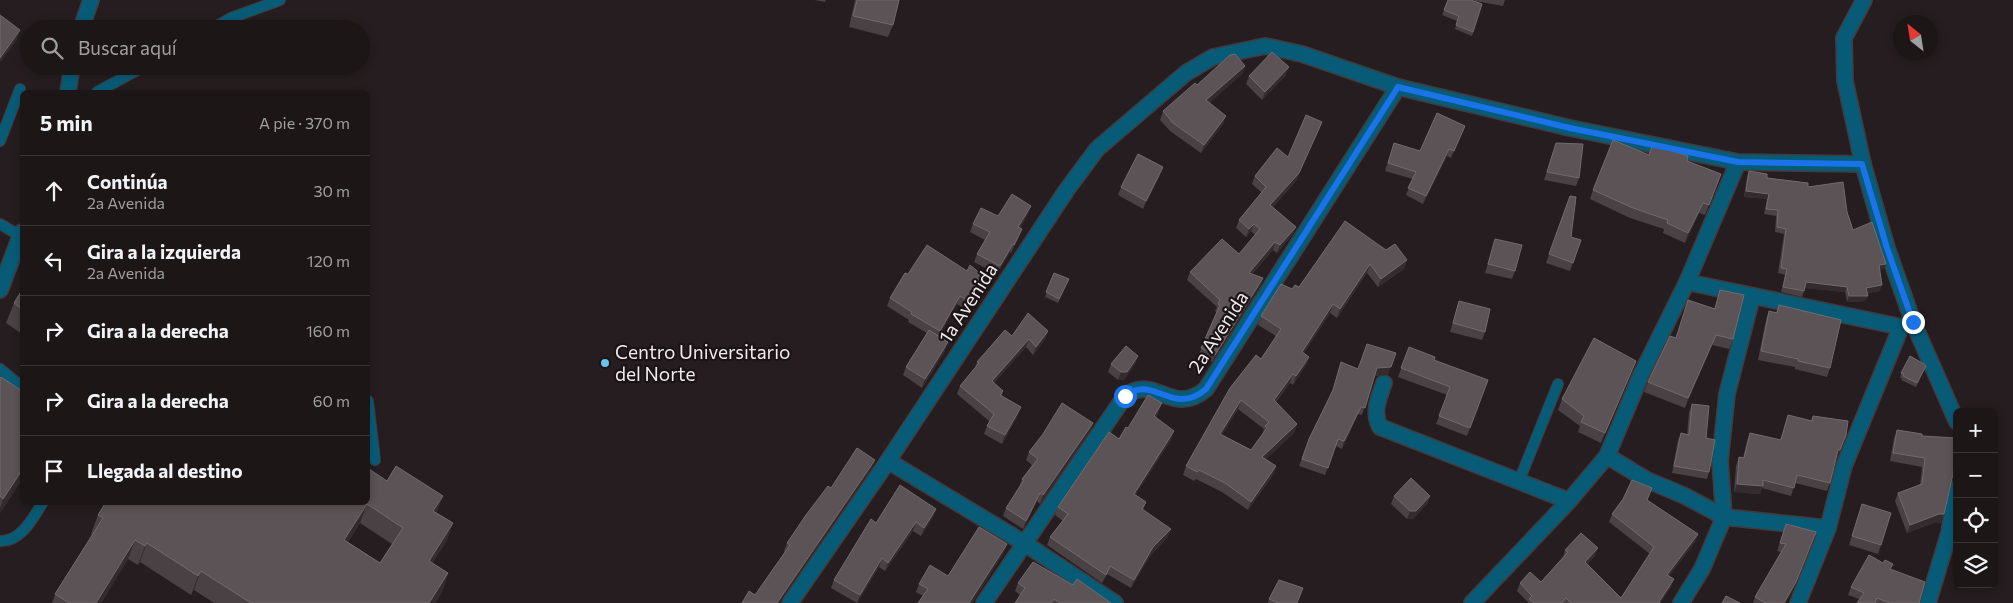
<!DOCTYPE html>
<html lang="es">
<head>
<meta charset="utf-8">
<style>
  body { margin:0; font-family:Commissioner,sans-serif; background:#251f20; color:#f1f3f6 }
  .controls { position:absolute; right:15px; bottom:15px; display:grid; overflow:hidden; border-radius:8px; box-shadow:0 2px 8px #0003 }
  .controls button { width:45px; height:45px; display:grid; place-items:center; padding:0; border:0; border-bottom:1px solid #3a3536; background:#1c1617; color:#f1f3f6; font:25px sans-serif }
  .compass { position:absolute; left:1893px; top:15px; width:45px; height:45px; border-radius:50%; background:#1c1617; box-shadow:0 2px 8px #0003; rotate:330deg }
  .stop { position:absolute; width:15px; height:15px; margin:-11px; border:4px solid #1a73e8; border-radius:50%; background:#fff }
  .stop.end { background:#1a73e8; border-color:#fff; box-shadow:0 1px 5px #0008 }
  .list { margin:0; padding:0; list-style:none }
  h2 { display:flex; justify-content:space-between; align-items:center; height:65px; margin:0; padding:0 20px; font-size:21px }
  h2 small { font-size:16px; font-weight:400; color:#a09fa1 }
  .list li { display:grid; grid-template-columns:32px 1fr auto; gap:15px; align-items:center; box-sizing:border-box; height:70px; padding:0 20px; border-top:1px solid #3a3536 }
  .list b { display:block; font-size:19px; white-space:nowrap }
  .list p { margin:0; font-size:16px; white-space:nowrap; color:#a09fa1 }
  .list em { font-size:16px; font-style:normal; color:#a09fa1 }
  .icon { flex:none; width:28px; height:28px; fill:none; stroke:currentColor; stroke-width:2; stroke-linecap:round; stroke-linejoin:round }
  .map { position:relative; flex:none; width:2013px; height:603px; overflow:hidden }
  .search { position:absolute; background:#1c1617; box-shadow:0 2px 8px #0003; left:20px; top:20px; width:350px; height:55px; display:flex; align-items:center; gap:12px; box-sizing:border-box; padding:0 18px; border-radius:28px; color:#a09fa1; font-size:19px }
  .panel { position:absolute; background:#1c1617; box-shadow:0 2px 8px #0003; left:20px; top:90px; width:350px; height:415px; border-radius:8px }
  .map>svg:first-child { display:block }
</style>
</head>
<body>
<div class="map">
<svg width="2013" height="603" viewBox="0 0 2013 603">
  <rect width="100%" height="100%" fill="#251d1f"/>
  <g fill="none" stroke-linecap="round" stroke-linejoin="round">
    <!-- lane casing -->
    <g stroke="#423a3c" stroke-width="12">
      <g id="lane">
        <path d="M212,29L231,18L280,0"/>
        <path d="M97,92L145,66"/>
        <path d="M0,141L20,89"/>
        <path d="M0,224L22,237"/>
        <path d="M0,369L22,387"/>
        <path d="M368,401L375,460"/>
        <path d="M1519,481L1558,384"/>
        <path d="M0,541C21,542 33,518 43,502"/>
      </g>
    </g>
    <!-- street casing -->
    <g stroke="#423a3c" stroke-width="18">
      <g id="street">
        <path d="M1864,0L1844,38L1845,81L1863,164L1887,248L1913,322L1957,422"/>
        <path d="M81,29L91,0"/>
        <path d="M68,92L72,66"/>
        <path d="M1687,282L1901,327L1910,324"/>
        <path d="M0,290L22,232"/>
        <path d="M1384,383C1379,398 1372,411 1380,427L1569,501"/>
        <path d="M1607,456L1647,480L1685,496L1724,517L1828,528"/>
        <path d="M888,461L1024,543L1115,603"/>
        <path d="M790,603L888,461L1066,191L1097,149L1186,73L1213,57L1265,46L1302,54L1398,87L1570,128L1738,162L1863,164"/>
        <path d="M984,603L1125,396C1155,373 1172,418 1206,389L1398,87"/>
        <path d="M1472,603L1569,501L1607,456L1641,375L1687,282L1738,162"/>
        <path d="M1681,603L1702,569L1724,517L1720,461L1727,394L1752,297"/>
        <path d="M1798,603L1828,528L1844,466L1901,327"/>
        <path d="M1928,603L1949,533L1957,488"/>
      </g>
    </g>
    <!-- lane -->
    <use href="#lane" stroke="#085b77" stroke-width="10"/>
    <!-- street -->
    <use href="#street" stroke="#085b77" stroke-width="15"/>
  </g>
  <!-- wall -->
  <g fill="#494143" fill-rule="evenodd">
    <path d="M814,0H826L825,2Z"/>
    <path d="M855,0H899L893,25L888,37L849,27Z"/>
    <path d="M1448,0L1474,1L1475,0H1505L1503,6L1475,1L1482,4L1472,36L1455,29L1457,21L1442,15Z"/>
    <path d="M1245,66L1242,74L1209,103L1226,116L1223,124L1201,153L1170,131L1160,120L1163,111L1197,85Z"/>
    <path d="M1286,75L1262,100L1246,84L1249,76Z"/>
    <path d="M1322,122L1296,181L1273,207L1296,227L1293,234L1277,253L1273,250L1252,274L1263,278L1260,286L1212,362L1198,356L1217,313L1215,311L1217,307L1187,280L1190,272L1239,254L1255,235L1251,231L1246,237L1236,228L1239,220L1262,193L1252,184L1255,176L1288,157Z"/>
    <path d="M1465,126L1451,158L1447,156L1423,204L1406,195L1413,179L1385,171L1394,143L1420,151Z"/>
    <path d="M1556,143L1579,178L1576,186L1544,180Z"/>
    <path d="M1649,155L1687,161L1721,174L1705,215L1699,213L1685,243L1663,233L1664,229L1630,218L1590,199L1593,190Z"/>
    <path d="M1749,171L1767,178L1808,187L1847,212L1853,230L1886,264L1884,269L1880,270V291L1867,293L1866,301L1847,302L1845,292L1805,288L1802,297L1781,292L1785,275L1778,273L1784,234L1775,232L1776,216L1764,214L1767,199L1744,197L1747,177Z"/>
    <path d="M1160,175L1143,209L1118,195L1121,187Z"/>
    <path d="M1570,196L1571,237L1581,240L1570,271L1546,263Z"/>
    <path d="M1028,214L1020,228L1019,237L1011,253L1010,252L997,274L974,262L977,254L985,240L970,232L973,224L998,216Z"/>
    <path d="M1495,239L1515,271L1512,279L1485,273Z"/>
    <path d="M1386,250L1407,260L1404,269L1378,287L1367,273L1337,318L1330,313L1304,353L1309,357L1306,365L1293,385L1290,383L1276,402L1297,424L1294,433L1266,459L1276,466L1273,475L1248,510L1222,492L1196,479L1194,481L1183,475L1186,466L1261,359L1276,336L1258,325L1261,316L1292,289L1299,287ZM1238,409L1264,429L1262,435L1251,450L1222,435Z"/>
    <path d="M967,271L982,275L979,283L964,308L957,304L939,336L945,351L922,388L903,375L906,367L927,333L908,322L909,320L887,306L890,298L908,274Z"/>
    <path d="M1054,273L1069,279L1058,303L1045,297Z"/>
    <path d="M22,290V334L6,323L14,303Z"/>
    <path d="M1720,290L1733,339L1729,349L1712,345L1685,408L1644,392L1648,382L1675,338L1714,309Z"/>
    <path d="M1459,301L1485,332L1482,340L1450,332Z"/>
    <path d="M1779,305L1830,368L1827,377L1795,369V367L1758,360L1766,320L1769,311L1776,313Z"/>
    <path d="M1048,331L1045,339L1033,355L1026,347L994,383L1003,391L1002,396L1018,415L1002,444L984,434L989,421L957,394L960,386L975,368L977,362L1012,336Z"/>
    <path d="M1409,347L1434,360L1488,380L1467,436L1436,424L1447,395L1398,377Z"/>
    <path d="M1138,356L1135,364L1124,380H1118L1108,372L1111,364Z"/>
    <path d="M1341,362L1358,369L1388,375L1374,376L1362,415L1358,414L1342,449L1336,446L1325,475L1299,466L1309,439L1332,393Z"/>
    <path d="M1924,370L1916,387L1901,380L1902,378H1900L1901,373Z"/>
    <path d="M1632,371L1601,443L1578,432L1580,426L1558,410L1562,399Z"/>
    <path d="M0,378L22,479L0,513Z"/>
    <path d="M1692,404L1706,438L1709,472L1707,479L1672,473L1678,440L1681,433L1687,435L1689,412Z"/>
    <path d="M1159,411L1156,417L1171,440L1135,495L1146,502L1143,510L1168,537L1150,556L1131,588L1107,574L1102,583L1047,545L1050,537L1063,521L1055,515L1058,507L1128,428Z"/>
    <path d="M1788,415L1811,421L1813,416L1837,459L1836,458L1830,483L1827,491L1795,483L1791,496L1762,488L1760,494L1734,492L1736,466L1739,457L1743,458L1747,441L1750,433L1780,440Z"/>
    <path d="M1093,423L1090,431L1040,504L1037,501L1023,529L1003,516L1006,508L1019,487L1022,479L1032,465L1026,460L1029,452Z"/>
    <path d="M1897,430L1922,436L1941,523L1936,522L1907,533L1895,501L1898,493L1920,485L1922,467L1890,461L1894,438Z"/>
    <path d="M872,468L755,595L785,552L784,551L787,543L831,488Z"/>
    <path d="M1394,496H1430L1427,504L1413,519H1407L1391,504Z"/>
    <path d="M1647,500L1698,534L1695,542L1669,576L1671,587L1660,603H1528V602L1517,591L1520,583L1541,582L1563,558L1565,550L1595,556L1587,565L1621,598L1650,554L1609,522L1612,514Z"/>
    <path d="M368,502L437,513L453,523L446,542L432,563L448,573L442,592L435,603H214L194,590L191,595L140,562L138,565L128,559L101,603H52L55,594L92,535L91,534L98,515ZM360,523L392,544L380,563L348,542Z"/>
    <path d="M1862,504L1881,545L1878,554L1849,545Z"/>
    <path d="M936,509L933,517L921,536L913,531L885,571L879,567L857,603L831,588L834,580L876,523Z"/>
    <path d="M1786,524L1793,590L1785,603H1753L1755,597L1781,552L1777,551Z"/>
    <path d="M1007,544L1004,552L972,603H918L923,596L916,592L919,584L948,576Z"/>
    <path d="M1891,569L1919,603H1857L1859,599L1848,595L1851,587Z"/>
    <path d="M1018,583L1073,585L1111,603H1015L1020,595L1015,591Z"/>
    <path d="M1269,599L1297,603H1268Z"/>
  </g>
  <!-- shaded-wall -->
  <g fill="#332b2d">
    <path d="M20,30L17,40L0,63V58Z"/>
    <path d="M1245,66L1242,74L1203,108L1206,100Z"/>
    <path d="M1289,67L1286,75L1262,100L1265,92Z"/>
    <path d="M1226,116L1223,124L1201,153L1204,145Z"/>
    <path d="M1322,122L1296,181L1267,213L1270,205Z"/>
    <path d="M1449,149L1447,156L1423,204L1426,196Z"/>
    <path d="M1163,167L1160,175L1143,209L1146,201Z"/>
    <path d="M1746,191L1769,194L1767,199L1744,197Z"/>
    <path d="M1703,203L1699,213L1685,243L1688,233Z"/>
    <path d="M1031,206L1028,214L1015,235L1018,227Z"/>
    <path d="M1254,224L1251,231L1246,237L1249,229Z"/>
    <path d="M1296,227L1293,234L1277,253L1280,245Z"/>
    <path d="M1022,229L1019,237L1011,253L1014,245Z"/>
    <path d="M1275,242L1273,250L1246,280L1249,273Z"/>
    <path d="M1013,244L1010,252L997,274L1000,266Z"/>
    <path d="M1407,260L1404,269L1378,287L1381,279Z"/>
    <path d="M1370,264L1367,273L1337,318L1340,309Z"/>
    <path d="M1886,264L1884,269L1877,271L1879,265Z"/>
    <path d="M982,275L979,283L964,308L967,300Z"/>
    <path d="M1263,278L1260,286L1212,362L1215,355Z"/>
    <path d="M1806,282L1847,287L1845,292L1804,288Z"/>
    <path d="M1882,285L1880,291L1864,293L1866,288Z"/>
    <path d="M960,296L957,304L937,339L940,331Z"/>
    <path d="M1849,296H1868L1866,301L1847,302Z"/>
    <path d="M1333,304L1330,313L1299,361L1302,352Z"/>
    <path d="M1048,331L1045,339L1033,355L1036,347Z"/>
    <path d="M1716,335L1712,345L1685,408L1688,398Z"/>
    <path d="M1029,339L1026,347L989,389L992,381Z"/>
    <path d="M948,342L945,351L922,388L925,379Z"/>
    <path d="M1138,356L1135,364L1124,380H1118L1121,372Z"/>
    <path d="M1309,357L1306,365L1293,385L1296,376Z"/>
    <path d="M1636,361L1632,371L1601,443L1605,433Z"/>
    <path d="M1391,367L1388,375L1374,376L1377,368Z"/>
    <path d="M1293,374L1290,383L1270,408L1274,400Z"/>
    <path d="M1241,400L1238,409L1217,443L1220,434Z"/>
    <path d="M1162,403L1159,411L1151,424L1154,416Z"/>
    <path d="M1021,407L1018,415L1002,444L1005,435Z"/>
    <path d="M1361,407L1358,414L1342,449L1344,441Z"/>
    <path d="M1093,423L1090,431L1040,504L1043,495Z"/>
    <path d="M1297,424L1294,433L1259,466L1262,457Z"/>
    <path d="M1174,431L1171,440L1131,502L1134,494Z"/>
    <path d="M1846,435L1837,459L1835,458L1838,450Z"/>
    <path d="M875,460L872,468L779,603H777Z"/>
    <path d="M1276,466L1273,475L1248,510L1251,502Z"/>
    <path d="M22,470V479L0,513V508L3,499Z"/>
    <path d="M1737,484L1763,486L1760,494L1734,492Z"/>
    <path d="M1040,493L1037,501L1023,529L1026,521Z"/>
    <path d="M443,496L436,515L433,511Z"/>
    <path d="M1430,496L1427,504L1413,519H1407L1410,511Z"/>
    <path d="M367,504L360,523L337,559L344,540Z"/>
    <path d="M936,509L933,517L921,536L924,528Z"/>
    <path d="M1939,514H1944L1941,523L1936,522L1907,533L1910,525Z"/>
    <path d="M916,522L913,531L885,571L888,563Z"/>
    <path d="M453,523L446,542L422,580L429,561Z"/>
    <path d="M1171,529L1168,537L1150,556L1131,588L1134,580L1153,547Z"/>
    <path d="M1698,534L1695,542L1664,583L1667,575Z"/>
    <path d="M135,540L128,559L101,603H96Z"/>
    <path d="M1813,540L1793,590L1785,603H1784Z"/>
    <path d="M147,543L140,562L138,565L145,546Z"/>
    <path d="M1007,544L1004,552L972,603H969Z"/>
    <path d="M1598,548L1595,556L1582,570L1585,562Z"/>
    <path d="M882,558L879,567L857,603L860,595Z"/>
    <path d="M201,571L194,590L191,595L198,576Z"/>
    <path d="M448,573L442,592L435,603H429Z"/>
    <path d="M1674,579L1671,587L1660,603H1658Z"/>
  </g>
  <!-- building -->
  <g fill="#5b5355" stroke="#726b6d" fill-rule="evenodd">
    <path d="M857,0H899L893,25L853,16Z"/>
    <path d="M1448,0H1471L1482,4L1473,32L1456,25L1459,16L1444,10Z"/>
    <path d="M0,15L20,30L0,58Z"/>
    <path d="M1272,52L1289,67L1265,92L1249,76Z"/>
    <path d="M1235,54L1245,66L1206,100L1226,116L1204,145L1173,123L1163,111L1195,83L1197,85L1230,55Z"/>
    <path d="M1437,113L1465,126L1454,151L1449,149L1426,196L1408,188L1416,172L1388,163L1394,143L1420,151Z"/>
    <path d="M1306,115L1322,122L1299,173L1270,205L1296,227L1280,245L1275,242L1249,273L1263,278L1215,355L1201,348L1220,305L1218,304L1220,300L1190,272L1222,239L1239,254L1260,229L1254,224L1249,229L1239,220L1266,187L1255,176L1277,148L1288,157Z"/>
    <path d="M1613,140L1649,155L1653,144L1688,156L1687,161L1721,174L1709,205L1703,203L1688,233L1667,223L1668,220L1633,208L1593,190Z"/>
    <path d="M1556,143L1583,144L1579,178L1547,172Z"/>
    <path d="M1138,154L1163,167L1146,201L1121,187Z"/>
    <path d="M1749,171L1767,174V178L1808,183V187L1843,182L1847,212L1853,230L1872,222L1886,264L1879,265L1882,285L1866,288L1868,296H1849L1847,287L1806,282L1804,291L1783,287L1787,269L1781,268L1786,229L1777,227L1778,210L1766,209L1769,194L1746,191Z"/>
    <path d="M1012,194L1031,206L1018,227L1022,229L1014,245L1013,244L1000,266L977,254L990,232L973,224L981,208L998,216Z"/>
    <path d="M1570,196L1576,197L1571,237L1581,240L1573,263L1549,254Z"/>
    <path d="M1345,221L1386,250L1395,244L1407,260L1381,279L1370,264L1340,309L1333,304L1302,352L1309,357L1296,376L1293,374L1274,400L1297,424L1262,457L1276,466L1251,502L1225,483L1199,470L1197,472L1186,466L1230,388L1256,355L1261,359L1281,329L1261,316L1281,284L1292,289L1295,285L1299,287ZM1241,400L1269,422L1265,426L1267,428L1251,450L1220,434Z"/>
    <path d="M1495,239L1522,245L1515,271L1488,264Z"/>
    <path d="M927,245L967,271L970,265L982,275L967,300L960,296L940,331L911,314L912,312L890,298L905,273L908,274Z"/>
    <path d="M1054,273L1069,279L1059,299L1046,292Z"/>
    <path d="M22,290V309L14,303Z"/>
    <path d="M1720,290L1744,295L1733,339L1716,335L1688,398L1648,382L1670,336L1676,338L1688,300L1715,309Z"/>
    <path d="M1459,301L1490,309L1485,332L1453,323Z"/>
    <path d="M1779,305L1841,320L1830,368L1798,361V359L1761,351L1769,311L1777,313Z"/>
    <path d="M1028,313L1048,331L1036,347L1029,339L992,381L1003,391L1000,395L1021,407L1005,435L987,426L994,414L960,386L979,363L977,362L1005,330L1012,336Z"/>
    <path d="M929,330L948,342L925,379L906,367Z"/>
    <path d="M1594,338L1636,361L1605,433L1581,422L1584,416L1562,399Z"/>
    <path d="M1367,344L1396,353L1391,367L1377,368L1365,408L1361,407L1344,441L1338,439L1328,468L1302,459L1309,439L1333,390L1341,362L1358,369Z"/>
    <path d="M1126,346L1138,356L1127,372H1121L1111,364Z"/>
    <path d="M1409,347L1435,357L1434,360L1488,380L1470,428L1439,416L1450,387L1401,368Z"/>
    <path d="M1910,356L1924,364L1926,366L1917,383L1903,376L1904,374L1901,373Z"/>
    <path d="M1,377L22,391V470L3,499L0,496V378Z"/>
    <path d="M1148,395L1162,403L1154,416L1174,431L1134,494L1146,502L1142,509L1171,529L1153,547L1134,580L1110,566L1106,575L1050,537L1068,514L1058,507L1109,432L1119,439L1126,427L1128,428Z"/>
    <path d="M1062,403L1093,423L1043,495L1040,493L1026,521L1006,508L1024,480L1022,479L1038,459L1029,452L1043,434Z"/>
    <path d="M1692,404L1709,406L1706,438L1715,440L1709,472L1674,466L1681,433L1689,435Z"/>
    <path d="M1788,415L1812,421L1813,416L1848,421L1846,435L1840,450H1838L1830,483L1797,475L1794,488L1763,480V486L1737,484L1739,457L1744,458L1750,433L1781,440Z"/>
    <path d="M1897,430L1922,434V436L1956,438L1953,474L1944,514H1939L1910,525L1898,493L1922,484L1925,458L1893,453Z"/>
    <path d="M857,448L875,460L777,603H742L749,591L755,595L790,545L787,543L806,515L828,486L831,488Z"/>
    <path d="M396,466L443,496L433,511L453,523L429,561L448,573L429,603H251L201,571L198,576L147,543L145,546L135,540L96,603H69L55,594L103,518L98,515L106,502H368V471L369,469L387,481ZM367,504L403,528L380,563L344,540Z"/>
    <path d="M1411,478L1430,496L1416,511H1410L1394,496Z"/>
    <path d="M1632,480L1652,488L1647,500L1698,534L1667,575L1674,579L1659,602L1660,603H1571L1566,598L1562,603H1534L1529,599L1532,596L1520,583L1530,572L1541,582L1568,552L1565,550L1581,533L1598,548L1585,562L1621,598L1654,547L1612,514L1623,499Z"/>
    <path d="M900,485L936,509L924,528L916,522L888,563L882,558L860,595L834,580L871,519L876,523Z"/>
    <path d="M1862,504L1891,513L1881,545L1852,536Z"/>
    <path d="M1786,524L1816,532L1796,582L1784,603H1766L1755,597L1786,544L1780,543Z"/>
    <path d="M979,527L1007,544L969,603H918L928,589L919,584L930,565L948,576Z"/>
    <path d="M1869,555L1883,563L1885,560L1893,564L1890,569L1925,582L1919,603H1890L1877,598L1875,603H1857L1864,593L1851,587Z"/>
    <path d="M1033,562L1073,585L1077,579L1111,603H1060L1054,599L1051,603H1015L1025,588L1018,583Z"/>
    <path d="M1279,580L1303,588L1297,603H1278L1269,599Z"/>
    <path d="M1726,596L1740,603H1722Z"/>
  </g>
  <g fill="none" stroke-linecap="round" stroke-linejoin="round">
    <!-- route -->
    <path stroke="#1a73e8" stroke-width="6" d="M1125,396C1154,373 1172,418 1206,389L1398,87L1570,128L1738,162L1862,164L1887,248L1913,322"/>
  </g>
  <!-- markers -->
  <circle fill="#65c5ee" stroke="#1b1416" stroke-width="2" cx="605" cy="363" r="5"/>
  <g text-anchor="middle" stroke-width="4.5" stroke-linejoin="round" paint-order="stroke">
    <!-- street labels -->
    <g font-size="19" fill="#f1ebed" stroke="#1b1416">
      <text transform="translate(968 303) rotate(-57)" y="7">1a Avenida</text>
      <text transform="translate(1218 332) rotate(-57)" y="7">2a Avenida</text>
    </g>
    <!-- poi labels -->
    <g font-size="19" fill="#f1ebed" stroke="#1b1416" text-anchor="start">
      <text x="615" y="359">Centro Universitario<tspan x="615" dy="22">del Norte</tspan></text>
    </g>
  </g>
</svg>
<div class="controls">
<button>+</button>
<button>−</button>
<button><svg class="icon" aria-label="locate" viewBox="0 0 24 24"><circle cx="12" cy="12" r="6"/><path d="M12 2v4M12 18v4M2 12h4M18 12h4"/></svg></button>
<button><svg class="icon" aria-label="layers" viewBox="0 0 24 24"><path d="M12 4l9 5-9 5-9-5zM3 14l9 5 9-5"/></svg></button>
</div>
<svg class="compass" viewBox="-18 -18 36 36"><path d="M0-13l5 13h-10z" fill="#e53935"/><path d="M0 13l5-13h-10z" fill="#a09fa1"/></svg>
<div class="stop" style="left:1125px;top:396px"></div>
<div class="stop end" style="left:1913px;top:322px"></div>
<div class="search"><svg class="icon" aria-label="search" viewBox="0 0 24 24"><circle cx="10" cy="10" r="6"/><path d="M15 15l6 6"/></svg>Buscar aquí</div>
<section class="panel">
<h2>5 min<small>A pie · 370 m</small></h2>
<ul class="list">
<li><svg class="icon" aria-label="ahead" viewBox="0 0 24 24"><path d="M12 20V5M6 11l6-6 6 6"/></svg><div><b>Continúa</b><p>2a Avenida</p></div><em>30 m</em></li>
<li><svg class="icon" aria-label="left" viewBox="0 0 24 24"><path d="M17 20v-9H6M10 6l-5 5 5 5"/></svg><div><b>Gira a la izquierda</b><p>2a Avenida</p></div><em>120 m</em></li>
<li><svg class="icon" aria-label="right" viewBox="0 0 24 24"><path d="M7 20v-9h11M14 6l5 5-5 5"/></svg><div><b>Gira a la derecha</b></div><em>160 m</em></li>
<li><svg class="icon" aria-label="right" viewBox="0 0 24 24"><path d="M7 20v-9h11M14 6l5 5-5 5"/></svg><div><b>Gira a la derecha</b></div><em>60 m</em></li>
<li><svg class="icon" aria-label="arrive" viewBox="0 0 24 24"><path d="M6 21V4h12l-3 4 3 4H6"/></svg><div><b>Llegada al destino</b></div></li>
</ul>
</section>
</div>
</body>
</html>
